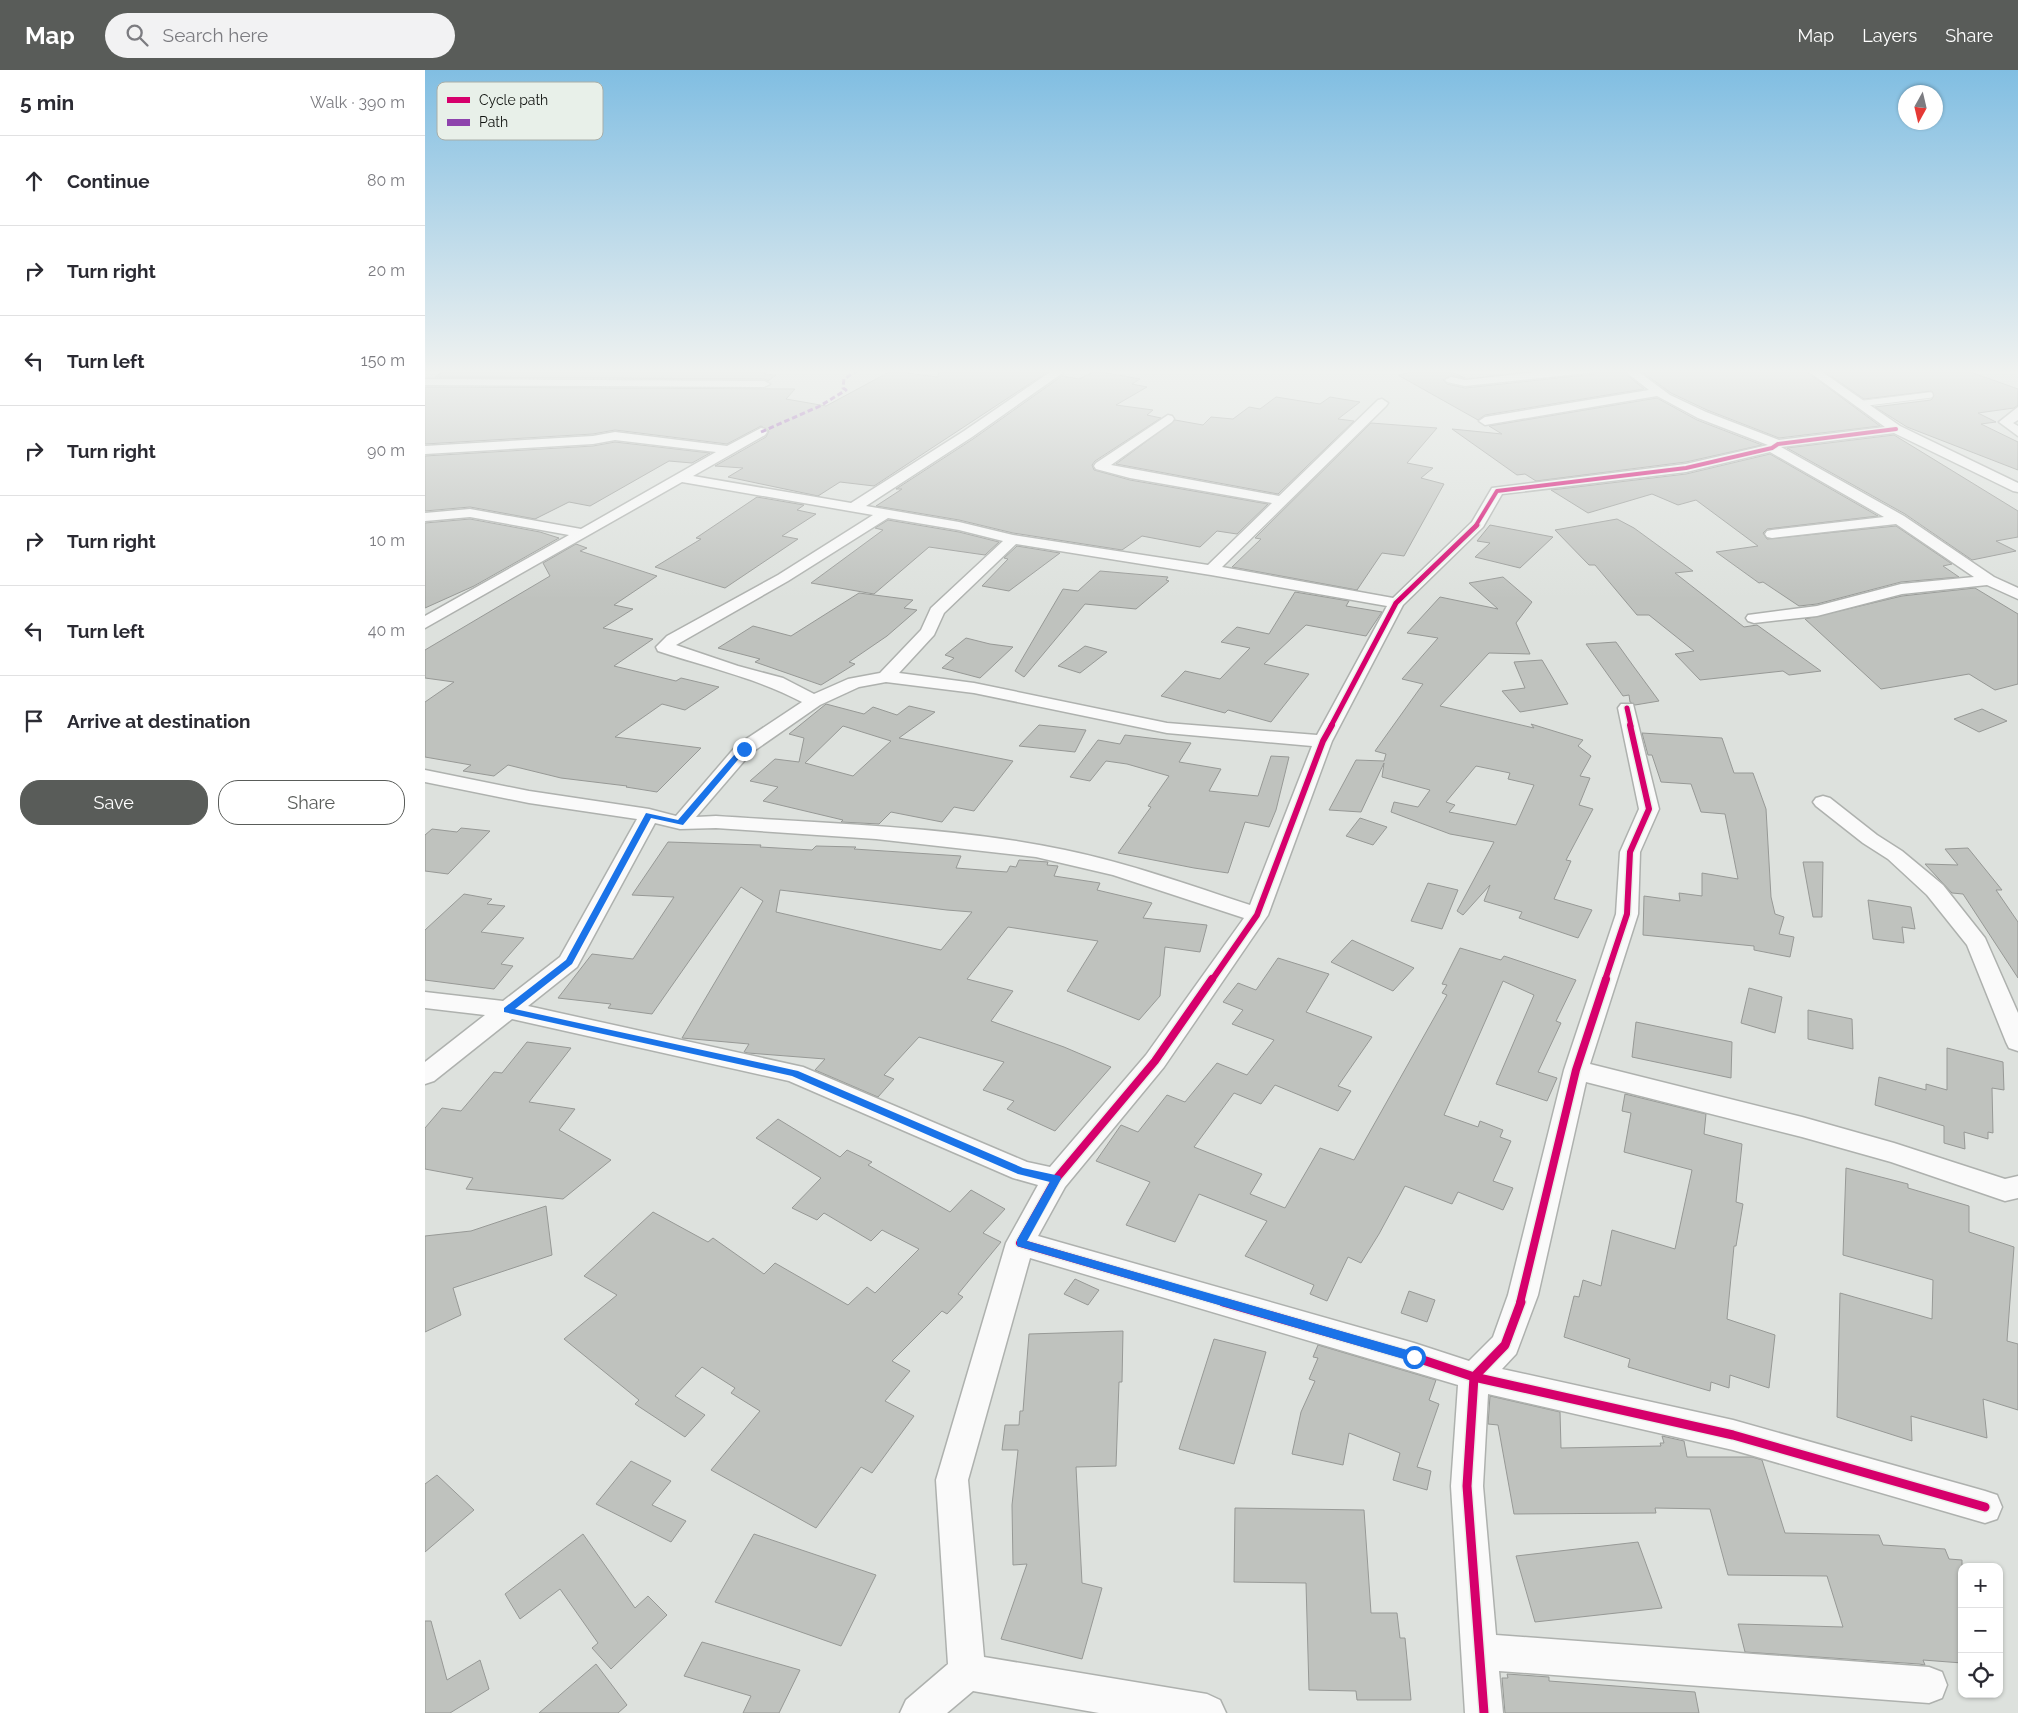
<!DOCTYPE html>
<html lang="en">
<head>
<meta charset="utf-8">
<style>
  body { margin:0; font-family:Raleway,sans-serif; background:#f2f2f3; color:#2b2b33 }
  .controls { position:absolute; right:15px; bottom:15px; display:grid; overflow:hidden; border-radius:10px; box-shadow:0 1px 4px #0004 }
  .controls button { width:45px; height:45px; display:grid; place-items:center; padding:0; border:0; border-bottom:1px solid #e1e1e2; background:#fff; color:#2b2b33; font:25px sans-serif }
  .compass { position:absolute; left:1473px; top:15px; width:45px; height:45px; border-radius:50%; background:#fff; box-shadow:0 1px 4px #0004; rotate:188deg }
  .stop { position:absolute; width:15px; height:15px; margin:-11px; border:4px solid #1a73e8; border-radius:50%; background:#fff }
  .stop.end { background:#1a73e8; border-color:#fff; box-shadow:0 1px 5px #0008 }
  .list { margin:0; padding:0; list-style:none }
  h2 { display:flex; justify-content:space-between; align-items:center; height:65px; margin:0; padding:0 20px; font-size:21px }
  h2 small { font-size:16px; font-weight:400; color:#7c7c81 }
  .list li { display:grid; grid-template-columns:32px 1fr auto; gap:15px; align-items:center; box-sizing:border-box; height:90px; padding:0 20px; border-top:1px solid #e1e1e2 }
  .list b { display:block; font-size:19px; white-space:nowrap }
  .list em { font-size:16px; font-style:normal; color:#7c7c81 }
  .actions { display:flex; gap:10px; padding:15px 20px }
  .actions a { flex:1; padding:11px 0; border:1px solid #595c59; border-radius:20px; text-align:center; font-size:18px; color:#595c59 }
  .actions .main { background:#595c59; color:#fff }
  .icon { flex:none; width:28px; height:28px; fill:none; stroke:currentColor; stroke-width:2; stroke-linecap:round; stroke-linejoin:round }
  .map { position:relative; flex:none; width:1593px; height:1643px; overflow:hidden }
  header { display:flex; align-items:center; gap:30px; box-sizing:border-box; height:70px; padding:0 25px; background:#595c59; color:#fff }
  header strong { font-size:24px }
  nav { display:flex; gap:28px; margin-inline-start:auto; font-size:18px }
  .search { width:350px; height:45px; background:#f2f2f3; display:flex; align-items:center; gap:12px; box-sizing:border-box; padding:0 18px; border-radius:28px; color:#7c7c81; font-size:19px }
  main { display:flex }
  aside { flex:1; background:#fff }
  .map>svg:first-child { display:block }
</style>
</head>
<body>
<header>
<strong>Map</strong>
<div class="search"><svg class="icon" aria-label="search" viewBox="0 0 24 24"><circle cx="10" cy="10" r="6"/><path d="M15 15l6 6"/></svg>Search here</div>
<nav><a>Map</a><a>Layers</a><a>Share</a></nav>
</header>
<main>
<aside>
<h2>5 min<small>Walk · 390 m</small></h2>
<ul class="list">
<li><svg class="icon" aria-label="ahead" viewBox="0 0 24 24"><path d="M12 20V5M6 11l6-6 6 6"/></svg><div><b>Continue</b></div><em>80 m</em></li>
<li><svg class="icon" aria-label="right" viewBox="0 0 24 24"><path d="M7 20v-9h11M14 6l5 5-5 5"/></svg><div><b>Turn right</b></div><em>20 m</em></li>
<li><svg class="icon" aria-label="left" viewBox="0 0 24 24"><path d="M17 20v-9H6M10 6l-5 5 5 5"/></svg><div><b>Turn left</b></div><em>150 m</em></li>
<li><svg class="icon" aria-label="right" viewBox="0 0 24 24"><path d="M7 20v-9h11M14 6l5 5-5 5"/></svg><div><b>Turn right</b></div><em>90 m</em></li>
<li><svg class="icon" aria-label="right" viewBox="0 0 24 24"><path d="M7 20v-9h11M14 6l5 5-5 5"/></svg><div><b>Turn right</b></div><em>10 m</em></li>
<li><svg class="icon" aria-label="left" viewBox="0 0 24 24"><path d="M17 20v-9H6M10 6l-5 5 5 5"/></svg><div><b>Turn left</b></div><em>40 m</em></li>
<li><svg class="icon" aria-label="arrive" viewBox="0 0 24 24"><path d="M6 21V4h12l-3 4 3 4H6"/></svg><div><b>Arrive at destination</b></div></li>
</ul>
<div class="actions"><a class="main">Save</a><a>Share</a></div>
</aside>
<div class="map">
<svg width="1593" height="1643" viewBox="0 0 1593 1643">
  <rect width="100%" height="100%" fill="#dde1dd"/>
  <!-- building -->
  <g fill="#bfc2be" stroke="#979996" fill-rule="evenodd">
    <path d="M22,299H348L339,304L351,305L343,311L339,309L10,307Z"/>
    <path d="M514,299H602L621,303L449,416L415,412L393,426L303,407L318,398L290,396L341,367L344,361L336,356L302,374L190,360L168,364L0,374V317L370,319L361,329L401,336L466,301L513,307Z"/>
    <path d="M1002,299H1020L1040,308L1026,305L1018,310L1022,314L1040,318L1170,304L1178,299H1195L1219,319L1060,345L1053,350L973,305Z"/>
    <path d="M1213,299H1378L1455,356L1354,368L1282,340L1246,323Z"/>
    <path d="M1396,299H1537L1593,319V335L1589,338L1553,343L1571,352L1556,354L1593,372V400L1482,357L1450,337L1506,330L1509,326L1507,321L1439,329Z"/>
    <path d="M670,301L715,309L707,314L722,317L691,335L728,340L722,345L736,348L670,391L667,395L669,400L705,410L843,434L812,464L792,461L775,477L717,466L697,480L588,463L534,450L451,436L477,419H471L548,369L637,306L654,309Z"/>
    <path d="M851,327L895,334L905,327L935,332L913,349L929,351L853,424L691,394L750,350L778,355L786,347L808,349L824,337L835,339Z"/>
    <path d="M1232,328L1272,350L1337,375L1261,392L1111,411L1100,404L1092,405L1027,359L1077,364L1064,356Z"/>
    <path d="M946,353L1012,358L982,393L1008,398L996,408L1019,414L979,486L957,483L932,520L807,497L836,469L830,468Z"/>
    <path d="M1469,365L1593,441V467L1571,471L1591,481L1547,490L1480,444L1362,378Z"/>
    <path d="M190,372L285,383L267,393L244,391L165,436L144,432L110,449L45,437L0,441V386L168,376Z"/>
    <path d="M1345,384L1453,446L1342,459L1338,463L1342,469L1471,456L1527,494L1518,496L1534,507L1476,512L1392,534L1374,536L1338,512L1334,513L1291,482L1333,476L1271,430L1253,435L1227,424L1163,443L1126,420L1261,404Z"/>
    <path d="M332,427L379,435L372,440L391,444L357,466L373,469L300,518L230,497L276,469L271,468Z"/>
    <path d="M45,449L115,462L134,468L49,516L0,538V453Z"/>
    <path d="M1192,449L1209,458L1268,501L1250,503L1319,557L1332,555L1396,601L1364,605L1358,601L1275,610L1250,584L1269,581L1224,545H1212L1170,495H1164L1130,460Z"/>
    <path d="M463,450L534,462L574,472L560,485L504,477L449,524L386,513L458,460L450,458Z"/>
    <path d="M1065,455L1128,467L1095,498L1050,487L1065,473L1052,471Z"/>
    <path d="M151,474L162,478L155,481L232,506L189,535L208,539L178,558L228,569L189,596L251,611L256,608L294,617L260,640L237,634L190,667L276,678L232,722L201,717L202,716L136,708L83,695L69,706L38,701L46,695L0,687V632L29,612L0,608V580L125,506L118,493Z"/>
    <path d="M592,476L635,483L584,521L557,516L583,489L579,488Z"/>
    <path d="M675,501L743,507L741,510L744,511L711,539L660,534L599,607L590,601L638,519L653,521Z"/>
    <path d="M1078,507L1107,532L1091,553L1105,584L1064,583L1015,636L1109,658L1106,654L1158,670L1153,676L1166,686L1155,706L1165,708L1154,735L1168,739L1141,790L1146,791L1129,829L1167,840L1153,868L1094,848L1097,842L1059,831L1065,815L1038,845L1032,841L1069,772L1025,764L966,742L969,732L993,737L1005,720L957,707L959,693L936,742L904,740L931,690L959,691L961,684L950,681L998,614L977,609L1013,568L982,563L1015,527L1073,539L1044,513ZM1051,696L1085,703L1083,709L1109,715L1091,755L1024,742L1030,735L1021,732Z"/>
    <path d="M1550,518L1593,544V614L1570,620L1544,604L1456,619L1380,549L1477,526Z"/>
    <path d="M870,522L924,531L921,536L957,542L941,566L881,555L839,594L884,604L846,652L803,640L800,643L736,626L760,601L795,609L825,578L796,572L812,557L844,564Z"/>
    <path d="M434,523L488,530L479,538L492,540L462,566L424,592L430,594L396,615L330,592L335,589L293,578L328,556L366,566Z"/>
    <path d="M541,568L565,574L588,577L555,608L517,598L529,588L520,585Z"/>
    <path d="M1191,572L1209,597L1234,631L1210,635L1205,632L1204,625L1198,626L1161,574Z"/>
    <path d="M660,576L682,582L655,603L633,596Z"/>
    <path d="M1117,590L1143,634L1095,642L1077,621L1100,618L1089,592Z"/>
    <path d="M401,634L439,644L448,637L472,645L484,636L510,642L474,668L588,691L549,741L529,737L517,752L466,742L454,754L416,752L418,750L338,731L353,717L325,711L350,689L374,692L379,668L364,664ZM418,656L466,671L428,706L380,693Z"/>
    <path d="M1557,639L1582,651L1554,662L1529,649Z"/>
    <path d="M614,655L661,660L650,682L594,676Z"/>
    <path d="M1217,663L1297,668L1309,703H1328L1341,739L1346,827L1350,844L1359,847L1354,864L1369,867L1365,887L1329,880V876L1218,865L1219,826L1255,831L1254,823L1277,826V803L1313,809L1300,744L1276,742L1266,714L1236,712L1227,685H1223Z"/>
    <path d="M700,665L766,673L754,692L796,699L784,721L833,726L846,686L864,687L851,740L844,757L820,752L803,803L769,798L693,783L726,737L723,736L744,706L702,694L681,691L665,711L645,707L673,670L695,674Z"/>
    <path d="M935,748L962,757L948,775L921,766Z"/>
    <path d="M36,758L65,761L23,804L0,801V765L7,759L32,762Z"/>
    <path d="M243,772L336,775L335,777L387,780L391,776L431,777L429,779L536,786L531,798L582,802L585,796L591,797L594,790L623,792L622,795L633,796L629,806L675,813L672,820L727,833L718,848L782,855L775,882L740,877L735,926L714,950L642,921L673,871L583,857L542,909L588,921L566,951L639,977L686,997L630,1061L582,1039L589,1031L558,1020L579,992L494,967L459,1005L469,1009L453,1027L390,1000L400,989L323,983L319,982L324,974L257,968L338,831L316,817L227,944L183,938L186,934L133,928L167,884L208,889L249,827L207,825ZM355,820L522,840L547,842L516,880L351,842Z"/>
    <path d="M1543,778L1577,820H1571L1593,852V908L1538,824L1527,823L1500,794L1533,795L1520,779Z"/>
    <path d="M1378,792H1398L1397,847H1388Z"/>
    <path d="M1003,813L1033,820L1017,859L986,851Z"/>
    <path d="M39,824L67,829L62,834L80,836L56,862L99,868L76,894L88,896L69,919L0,910V860Z"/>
    <path d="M1443,830L1486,837L1490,859L1477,857L1479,873L1448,869Z"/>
    <path d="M927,870L989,898L968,921L906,892Z"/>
    <path d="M1035,878L1076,890L1079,886L1151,910L1131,951L1136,953L1113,1002L1132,1008L1122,1031L1071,1014L1109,925L1078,911L1019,1045L1053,1057L1055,1051L1078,1060L1075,1067L1086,1071L1068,1111L1088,1118L1078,1140L1033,1122L1027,1134L980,1116L954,1164L936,1193L923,1187L902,1231L885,1224L889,1215L820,1186L842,1151L774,1124L750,1172L701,1155L725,1112L671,1091L696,1055L713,1062L742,1025L760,1032L792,993L822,1005L849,970L807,954L818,940L798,932L813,913L831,920L853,888L904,904L881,942L947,967L913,1016L926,1021L913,1041L850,1015L836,1034L809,1023L769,1077L837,1104L825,1124L860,1138L895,1078L929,1090L1022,925L1017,923L1022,915L1017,914Z"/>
    <path d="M1324,918L1357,927L1350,963L1316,953Z"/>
    <path d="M1383,940L1427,949L1428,979L1383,969Z"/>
    <path d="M1211,952L1307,972L1306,1008L1207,987Z"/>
    <path d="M102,972L146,978L104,1032L150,1039L134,1060L186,1090L138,1129L41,1119L48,1108L0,1099V1058L17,1038L36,1041L69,1002L77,1003Z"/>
    <path d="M1522,978L1578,992L1579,1020L1567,1018L1568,1063L1563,1062V1069L1539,1062L1540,1079L1519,1073V1056L1450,1035L1454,1007L1501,1020V1014L1522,1020Z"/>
    <path d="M1200,1024L1281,1044L1279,1064L1317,1074L1311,1132L1318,1134L1311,1176H1309L1302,1249L1350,1265L1344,1318L1305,1305L1304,1318L1286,1312L1285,1321L1203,1297L1205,1289L1139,1267L1149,1226L1154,1227L1158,1210L1176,1216L1187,1160L1250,1179L1267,1100L1199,1082L1206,1043L1197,1041Z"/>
    <path d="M353,1049L415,1087L422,1080L447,1092L443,1095L525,1142L546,1120L580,1139L558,1163L576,1172L533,1224L538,1227L522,1244L517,1241L467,1291L485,1301L460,1331L489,1346L447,1403L436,1397L391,1458L286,1400L335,1341L306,1323L310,1318L277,1297L250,1326L280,1345L260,1367L210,1334L214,1330L139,1269L192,1225L159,1206L228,1142L283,1172L288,1168L339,1204L350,1193L423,1235L442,1217L450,1223L494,1179L457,1160L446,1171L399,1143L392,1150L367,1138L396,1108L331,1068Z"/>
    <path d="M1421,1098L1483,1114V1118L1544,1136V1162L1589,1177L1582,1271L1593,1274V1340L1558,1329L1562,1368L1486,1346L1487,1371L1412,1347L1415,1223L1507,1249L1508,1210L1418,1185Z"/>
    <path d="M121,1136L127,1185L28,1218L36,1245L0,1262V1166L46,1161Z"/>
    <path d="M650,1209L674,1220L663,1235L639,1224Z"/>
    <path d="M984,1221L1010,1230L1002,1252L976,1243Z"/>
    <path d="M698,1261L697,1312H694L691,1396L651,1397L657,1513L677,1518L657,1589L576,1569L602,1494L588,1495L587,1435L593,1380H577L580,1355H594L595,1341H598L604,1264Z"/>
    <path d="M789,1269L841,1282L809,1394L754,1379Z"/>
    <path d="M893,1275L1011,1310L1004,1330L1014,1334L992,1397L1006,1401L1002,1420L968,1410L975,1383L924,1363L918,1395L867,1384L876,1342L890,1311L884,1309L893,1288L888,1287Z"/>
    <path d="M1065,1326L1135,1342L1136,1378L1236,1376L1235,1373H1239L1237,1366L1259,1371L1262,1387H1327L1337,1390L1360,1463L1454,1465L1458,1475L1520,1479L1524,1489L1537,1490V1593L1498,1590L1500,1595L1494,1594L1320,1582L1313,1554L1418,1557L1402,1506L1303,1505L1285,1439L1230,1438L1231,1443L1089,1444L1073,1355L1063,1354Z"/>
    <path d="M206,1391L246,1411L227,1435L261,1451L246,1472L171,1434Z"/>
    <path d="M12,1405L49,1440L0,1482V1414Z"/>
    <path d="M810,1438L939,1440L946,1543H972L975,1568H980L986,1630H932L931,1621L884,1620L881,1513L809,1512Z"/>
    <path d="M158,1464L210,1538L223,1526L242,1545L186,1599L167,1578L173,1573L135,1519L95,1549L80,1524Z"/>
    <path d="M329,1464L451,1505L416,1576L290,1532Z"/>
    <path d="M1213,1472L1237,1538L1110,1552L1091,1486Z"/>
    <path d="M0,1551H6L22,1610L55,1590L64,1619L25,1643H0Z"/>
    <path d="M277,1572L375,1600L354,1643H318L326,1626L259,1606Z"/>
    <path d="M171,1594L202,1635L193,1643H114Z"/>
    <path d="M1082,1604L1124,1607V1611L1270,1622L1274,1643H1080L1077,1608H1083Z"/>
  </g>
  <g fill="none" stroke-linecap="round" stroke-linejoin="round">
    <!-- service casing -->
    <g stroke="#aeb1ae" stroke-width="7">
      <path id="service" d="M1433,334L1505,325"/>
    </g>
    <!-- minor casing -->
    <g stroke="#aeb1ae" stroke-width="3">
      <g id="minor">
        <path d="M634,299L638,302L636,304L547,367L441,436L534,452L588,465L783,495L847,433L705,408L671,399L669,396L671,393L743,345L747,346L749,349L747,352L686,395L854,426L953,330L957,329L963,333L961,336L797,497L968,528L1047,452L1067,418L1261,394L1343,375L1273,348L1232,326L1060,355L1054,351L1060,347L1224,320L1197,299H1210L1245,325L1281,342L1354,370L1460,357L1380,299H1393L1475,356L1593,413V422L1588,421L1469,363L1356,377L1479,446L1569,507L1593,518V529L1562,515L1477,524L1392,546L1329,553L1323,551L1321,548L1323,545L1392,536L1476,514L1549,507L1471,454L1347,468L1342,467L1340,464L1342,461L1347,460L1459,447L1345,382L1261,402L1077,424L1058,457L978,535L907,671L843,845L739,997L640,1117L613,1166L989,1273L1044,1291L1068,1267L1083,1225L1139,1000L1191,844L1195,782L1214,739L1193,638L1196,634H1208L1234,739L1215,782L1213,844L1165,994L1377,1047L1469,1073L1580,1109L1593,1106V1128L1580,1131L1466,1092L1377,1067L1161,1012L1113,1225L1091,1284L1077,1299L1308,1350L1560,1421L1572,1425L1577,1437L1572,1449L1560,1453L1308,1380L1063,1324L1058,1416L1071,1565L1504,1597L1517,1602L1522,1615L1517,1628L1504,1633L1074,1601L1078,1643H1040L1026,1416L1033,1315L605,1188L543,1410L559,1587L782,1624L795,1630L801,1643H674L548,1621L522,1643H475L481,1630L523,1594L511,1410L581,1173L613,1115L588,1108L364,1011L87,949L9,1011L0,1014V992L60,945L0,938V922L78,931L135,887L212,749L104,733L0,712V700L104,721L224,739L251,746L312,675L377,632C332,608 281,597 233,581L231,577L242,566L353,505L448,445L257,412L0,558V546L144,465L45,447L0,451V443L45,439L156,459L291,382L190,370L168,374L0,384V376L168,366L190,362L302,376L336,358L340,359L342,362L340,365L268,406L426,433L539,361L628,300ZM463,448L534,460L578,471L506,538L496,560L455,603L423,609L389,624L358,608L313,596L251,575L363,511ZM591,474L786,505L962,536L892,665L742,653L549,613L474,603L509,565L519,543ZM461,612L549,623L742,663L887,676L825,835C764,815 703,793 640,780C526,756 407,754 291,746L271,747L326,683L395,635L434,617ZM230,753L255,759L291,758L451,769L611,787L688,805L819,848L721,985L625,1097L602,1092L378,997L103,936L152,897Z"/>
        <path d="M1139,299H1176L1170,302L1040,316L1022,312L1020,310L1026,307L1040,310Z"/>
        <path d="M0,309L339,311L345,314L339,317L0,315Z"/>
        <path d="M1593,337V350L1588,353L1593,356V366L1574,352Z"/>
        <path d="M1398,726L1405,728L1452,765L1477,781L1518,815L1560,868L1593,943V981L1584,978L1581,972L1542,875L1502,825L1463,789L1438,773L1391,736L1388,732L1391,728Z"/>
      </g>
    </g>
    <!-- service -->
    <use href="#service" stroke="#fafafa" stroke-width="5.5"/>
    <!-- minor -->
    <use href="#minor" fill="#fafafa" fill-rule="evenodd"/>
    <!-- quiet -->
    <path stroke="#8e44ad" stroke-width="3" stroke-dasharray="5.5 3" stroke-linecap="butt" d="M336,362L395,336L421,320L418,318L419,309L435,299"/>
    <!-- cycleway-far4 casing -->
    <g stroke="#e8f0e9" stroke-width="5.5">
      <path id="cycleway-far4" d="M1050,457L1072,421L1261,398L1347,378L1353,374L1471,359"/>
    </g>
    <!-- cycleway-far3 casing -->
    <g stroke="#e8f0e9" stroke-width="8">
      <g id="cycleway-far3">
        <path d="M1202,638L1206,656"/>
        <path d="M906,656L971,533L1052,455"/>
      </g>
    </g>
    <!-- cycleway-far2 casing -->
    <g stroke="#e8f0e9" stroke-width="9">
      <g id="cycleway-far2">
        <path d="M787,910L832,845L898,671L907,655"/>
        <path d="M1180,910L1202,844L1205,782L1224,739L1205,655"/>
      </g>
    </g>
    <!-- cycleway-far1 casing -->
    <g stroke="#e8f0e9" stroke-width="11">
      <g id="cycleway-far1">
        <path d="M787,909L730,991L631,1109L595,1173L802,1233"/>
        <path d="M1095,1233L1151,1000L1181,909"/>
      </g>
    </g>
    <!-- cycleway casing -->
    <g stroke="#e8f0e9" stroke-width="12">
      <g id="cycleway">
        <path d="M798,1232L989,1287L1049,1307L1308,1365L1560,1437"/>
        <path d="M1059,1643L1042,1416L1049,1307L1080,1275L1096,1232"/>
      </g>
    </g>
    <!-- cycleway-far4 -->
    <use href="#cycleway-far4" stroke="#d6006c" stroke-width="4"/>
    <!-- cycleway-far3 -->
    <use href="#cycleway-far3" stroke="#d6006c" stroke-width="5"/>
    <!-- cycleway-far2 -->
    <use href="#cycleway-far2" stroke="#d6006c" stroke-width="6"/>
    <!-- cycleway-far1 -->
    <use href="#cycleway-far1" stroke="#d6006c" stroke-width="8"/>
    <!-- cycleway -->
    <use href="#cycleway" stroke="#d6006c" stroke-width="9"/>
  </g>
  <!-- sky -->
  <linearGradient id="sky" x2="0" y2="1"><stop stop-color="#81bee2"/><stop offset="0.57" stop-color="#f0f2f0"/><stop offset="1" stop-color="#f0f2f0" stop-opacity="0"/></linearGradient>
  <rect width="1593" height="529" fill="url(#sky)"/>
  <!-- route -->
  <path fill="#1a73e8" d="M316,677L322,679L258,755L226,748L147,894L90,939L373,1001L598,1098L635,1106L636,1109L602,1171L989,1282L995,1287L993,1290L989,1292L592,1176V1170L625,1112L593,1104L367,1006L79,942V938L141,890L221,743L253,750Z"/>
  <!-- legend -->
  <rect x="12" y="12" width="166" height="58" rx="8" fill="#e8f0e9" stroke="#a8aea8" stroke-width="1"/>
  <rect x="22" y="27" width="23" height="6" fill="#d6006c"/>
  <rect x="22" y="49" width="23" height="7" fill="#8e44ad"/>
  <g font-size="14" fill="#121512">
    <text x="54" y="35">Cycle path</text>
    <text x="54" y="57">Path</text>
  </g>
</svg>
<div class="controls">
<button>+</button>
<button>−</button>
<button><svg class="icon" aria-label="locate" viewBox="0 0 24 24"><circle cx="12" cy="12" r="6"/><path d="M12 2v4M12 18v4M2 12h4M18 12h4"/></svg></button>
</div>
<svg class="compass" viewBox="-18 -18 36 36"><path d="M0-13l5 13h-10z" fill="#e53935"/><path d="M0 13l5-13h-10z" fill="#7c7c81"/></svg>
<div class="stop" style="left:989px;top:1287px"></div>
<div class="stop end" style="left:319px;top:679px"></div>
</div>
</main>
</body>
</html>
